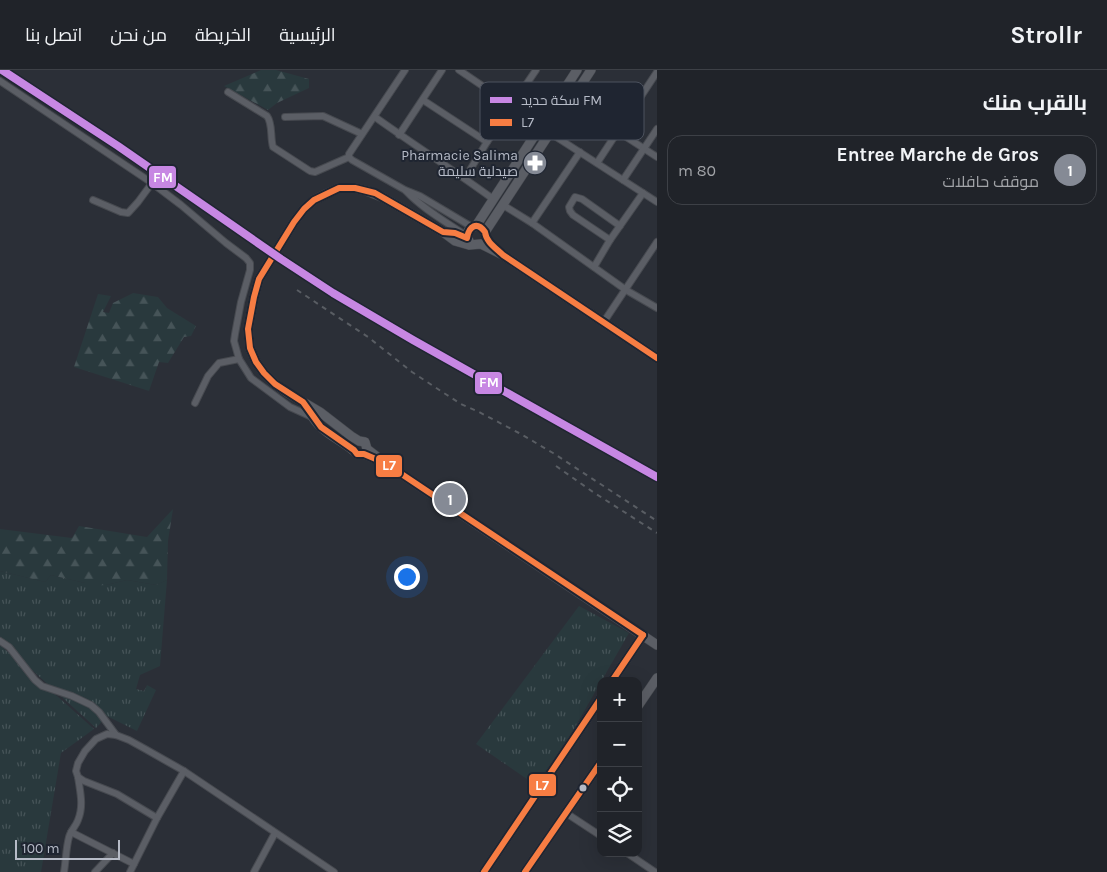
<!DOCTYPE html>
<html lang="ar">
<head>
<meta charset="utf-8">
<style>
  body { margin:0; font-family:Karla,Cairo,sans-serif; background:#282b31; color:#f1f3f6; direction:rtl }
  .controls { position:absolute; right:15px; bottom:15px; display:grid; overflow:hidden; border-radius:10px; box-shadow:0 5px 20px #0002 }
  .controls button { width:45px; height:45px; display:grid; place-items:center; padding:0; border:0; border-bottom:1px solid #3d4046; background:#202329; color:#f1f3f6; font:25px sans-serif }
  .scale { position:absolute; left:15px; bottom:12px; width:105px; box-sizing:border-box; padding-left:5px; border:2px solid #b6bbc7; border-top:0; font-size:14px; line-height:18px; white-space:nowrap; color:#b6bbc7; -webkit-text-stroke:4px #1f2531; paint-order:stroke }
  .you { position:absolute; left:406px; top:506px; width:18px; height:18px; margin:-12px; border:4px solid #fff; border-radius:50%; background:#1a73e8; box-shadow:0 0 0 8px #1a73e833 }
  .badge { display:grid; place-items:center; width:32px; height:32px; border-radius:50%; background:#858a95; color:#fff; font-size:16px; font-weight:700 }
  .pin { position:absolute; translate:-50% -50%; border:2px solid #fff; box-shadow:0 1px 5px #0006 }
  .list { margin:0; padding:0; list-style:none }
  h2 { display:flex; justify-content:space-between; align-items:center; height:65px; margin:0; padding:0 20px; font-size:21px }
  h2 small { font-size:16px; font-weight:400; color:#a2a4a8 }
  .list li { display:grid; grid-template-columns:32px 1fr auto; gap:15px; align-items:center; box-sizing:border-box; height:70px; margin:0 10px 10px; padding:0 10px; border:1px solid #3d4046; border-radius:15px }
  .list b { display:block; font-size:19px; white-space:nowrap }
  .list p { margin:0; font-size:16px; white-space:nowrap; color:#a2a4a8 }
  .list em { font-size:16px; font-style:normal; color:#a2a4a8 }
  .icon { flex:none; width:28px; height:28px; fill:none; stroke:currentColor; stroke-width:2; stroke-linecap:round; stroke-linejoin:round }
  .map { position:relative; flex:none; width:657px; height:802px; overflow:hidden; direction:ltr }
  header { display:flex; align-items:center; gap:30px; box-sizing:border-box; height:70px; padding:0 25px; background:#202329; border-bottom:1px solid #3d4046 }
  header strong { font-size:24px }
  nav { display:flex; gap:28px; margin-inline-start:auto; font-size:18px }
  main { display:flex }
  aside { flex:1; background:#202329 }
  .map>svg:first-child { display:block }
</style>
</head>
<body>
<header>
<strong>Strollr</strong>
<nav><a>الرئيسية</a><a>الخريطة</a><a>من نحن</a><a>اتصل بنا</a></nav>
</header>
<main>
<aside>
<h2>بالقرب منك<small></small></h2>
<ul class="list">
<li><span class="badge">1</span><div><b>Entree Marche de Gros</b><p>موقف حافلات</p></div><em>80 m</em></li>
</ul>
</aside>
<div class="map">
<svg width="657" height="802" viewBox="0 0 657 802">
  <defs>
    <pattern id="grass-tufts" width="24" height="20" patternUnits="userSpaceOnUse" patternTransform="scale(1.25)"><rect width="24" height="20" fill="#29393d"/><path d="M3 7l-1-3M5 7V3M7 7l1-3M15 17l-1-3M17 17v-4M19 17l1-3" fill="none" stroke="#465458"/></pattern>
    <pattern id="forest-firs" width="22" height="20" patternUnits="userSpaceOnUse" patternTransform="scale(1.25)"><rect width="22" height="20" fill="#29393d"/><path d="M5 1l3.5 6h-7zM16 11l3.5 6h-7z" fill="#465458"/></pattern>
  </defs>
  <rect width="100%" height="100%" fill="#2b2f37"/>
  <!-- grass -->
  <g fill="url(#grass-tufts)">
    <path d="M0,501L45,512L51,505L85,513L106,515L127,510L156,515L167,510L160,596L140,605L136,619L144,621L147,615L156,620L137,661L107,646L96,658L0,571Z"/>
    <path d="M579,536L629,563L540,718L476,674Z"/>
    <path d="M0,575L94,659L61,683L41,802H0Z"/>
  </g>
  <!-- forest -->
  <g fill="url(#forest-firs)">
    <path d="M261,0H276L309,9V18L277,33L268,40L224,16Z"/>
    <path d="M133,223L158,227L167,238L196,256L191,266L184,267L168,293L159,292L149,321L74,297L98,224L111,226L103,242L109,243L113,233Z"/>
    <path d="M173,439L168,471L167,510L156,515L127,510L106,515L87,516L85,513L51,505L45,512L0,501V459L72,468L79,456L147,467Z"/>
  </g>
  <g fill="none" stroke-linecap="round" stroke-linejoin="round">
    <!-- minor casing -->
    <g stroke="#474a50" stroke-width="8">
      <g id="minor">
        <path d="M459,0L512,36L550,63L657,132"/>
        <path d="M0,11L152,113L181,135L226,173L246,188L250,193V200L241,232L235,264L234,271L239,289L251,308L290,337L312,347"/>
        <path d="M228,22L267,46C273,54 270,67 273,77L310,101L315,102L349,87V84L405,0"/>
        <path d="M423,30L487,72"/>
        <path d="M285,47L323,46L362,64"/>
        <path d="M375,47C414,75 455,101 493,129"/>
        <path d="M617,61L657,87"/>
        <path d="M399,65L442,0"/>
        <path d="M349,87L352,90L405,120L420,126L472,157"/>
        <path d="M597,93L657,2"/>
        <path d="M465,108L487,72L536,0"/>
        <path d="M623,110L657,59"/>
        <path d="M406,121C422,138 443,150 462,163"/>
        <path d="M93,130L121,142L128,143L138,132L152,113"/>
        <path d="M503,135L532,153L626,220L657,238"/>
        <path d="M532,153L580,82"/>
        <path d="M610,170L573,145L570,141L569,137L575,127L582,129L620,156"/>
        <path d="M594,197L610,170L643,123"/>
        <path d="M603,253L657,172"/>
        <path d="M195,333L208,306L219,293L239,289"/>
        <path d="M0,571L9,577L35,610L42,616L72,626L91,635L99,642L116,665"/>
        <path d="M566,743L601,766"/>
        <path d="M157,748L117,724L84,711L78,707L76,701L78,693L85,681L96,669L107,664L116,665L129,670L147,680L184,701L334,802"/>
        <path d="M71,762L134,794"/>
        <path d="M627,783L655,802"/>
        <path d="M64,802C66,790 66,778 69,767C71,760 76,756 78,750C84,736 80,721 78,707"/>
        <path d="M95,802L113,783"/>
        <path d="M130,802L157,748L184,701"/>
        <path d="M254,802L275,763"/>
      </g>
    </g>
    <!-- tertiary casing -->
    <g stroke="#474a50" stroke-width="10">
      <g id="tertiary">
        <path d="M443,162C452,162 465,163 469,171"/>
        <path d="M485,162L591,0"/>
        <path d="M467,168C467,161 470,157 476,156L577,0"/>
        <path d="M657,288L503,185L481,174L469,175L455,171L443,162L382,127L367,121L355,118H339L326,124L314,130L304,139L294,152L259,209L254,227L248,259L250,278L256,292L264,303L275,314L288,323L320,342L351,366L359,371L365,372L367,379L385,393L579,523L657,575"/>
        <path d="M304,334C309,341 314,351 321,357C332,368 347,373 357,384H364L374,388"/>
        <path d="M612,611L643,565"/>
        <path d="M638,636L657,608"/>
        <path d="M484,802L601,628"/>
        <path d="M525,802L601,692"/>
      </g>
    </g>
    <!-- minor -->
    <use href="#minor" stroke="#5b5e65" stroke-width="6"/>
    <!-- tertiary -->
    <use href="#tertiary" stroke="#5b5e65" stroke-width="9"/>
    <!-- rail -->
    <g stroke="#595d63" stroke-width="2" stroke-dasharray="5 5" stroke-linecap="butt">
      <path d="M297,220L368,267L412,302L447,325L461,334L479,342L519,363L553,383L657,451"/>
      <path d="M556,396L593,422L657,463"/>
    </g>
    <!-- bus-1 casing -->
    <g stroke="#1f2531" stroke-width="10">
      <g id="bus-1">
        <path d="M643,565L385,393L364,384H357L354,380L321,357L303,332L275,314L264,303L256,292L250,278L248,259L254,227L259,209L294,152L304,139L314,130L339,118H355L375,123L443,162L455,163L467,168C469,156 477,151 485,162C486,172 496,178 503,185L657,288"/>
        <path d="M612,611L643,565"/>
        <path d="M484,802L601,628"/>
        <path d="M525,802L601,692"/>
      </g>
    </g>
    <!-- bus-1 -->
    <use href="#bus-1" stroke="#f77d43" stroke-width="6"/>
    <!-- rail-1 casing -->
    <g stroke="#1f2531" stroke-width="11">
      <path id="rail-1" d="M2,0L118,76L281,189L333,223L413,270L657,407"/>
    </g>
    <!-- rail-1 -->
    <use href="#rail-1" stroke="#c787e3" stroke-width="8"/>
  </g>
  <!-- icons -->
  <defs>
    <g id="pharmacy-disc" transform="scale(1.25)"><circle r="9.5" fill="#858a95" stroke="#1f2531"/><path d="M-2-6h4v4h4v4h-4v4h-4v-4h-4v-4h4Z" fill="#fff"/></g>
  </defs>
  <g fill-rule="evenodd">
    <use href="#pharmacy-disc" x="535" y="93"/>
  </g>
  <!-- markers -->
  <circle fill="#b6bbc7" stroke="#1f2531" stroke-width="2" cx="583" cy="718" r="4.5"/>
  <g text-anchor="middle" stroke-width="4" stroke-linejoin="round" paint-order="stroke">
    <!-- poi labels -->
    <g font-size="14" fill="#b6bbc7" stroke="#1f2531" text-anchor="end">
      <text x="518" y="90">Pharmacie Salima<tspan x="518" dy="16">صيدلية سليمة</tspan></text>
    </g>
  </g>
  <!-- legend -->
  <rect x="480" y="12" width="164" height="58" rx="8" fill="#1f2531" stroke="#4c525e" stroke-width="1"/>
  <rect x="490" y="27" width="22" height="6" fill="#c787e3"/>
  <rect x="490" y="49" width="22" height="7" fill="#f77d43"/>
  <g font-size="14" fill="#b6bbc7">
    <text x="521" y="35">سكة حديد FM</text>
    <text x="521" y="57">L7</text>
  </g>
  <g stroke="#1f2531" stroke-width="2">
    <rect x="148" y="95" width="29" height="24" rx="5" fill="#c787e3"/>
    <rect x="474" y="301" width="29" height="24" rx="5" fill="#c787e3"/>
    <rect x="375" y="384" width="28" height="24" rx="5" fill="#f77d43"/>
    <rect x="528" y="703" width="29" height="24" rx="5" fill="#f77d43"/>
  </g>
  <g font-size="14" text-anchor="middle" font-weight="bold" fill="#fff">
    <text x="163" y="112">FM</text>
    <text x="489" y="317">FM</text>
    <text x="389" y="400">L7</text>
    <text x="542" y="720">L7</text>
  </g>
</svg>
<div class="controls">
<button>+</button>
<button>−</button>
<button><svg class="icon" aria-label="locate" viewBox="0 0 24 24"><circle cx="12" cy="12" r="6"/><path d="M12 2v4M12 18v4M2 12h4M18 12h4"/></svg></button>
<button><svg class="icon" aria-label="layers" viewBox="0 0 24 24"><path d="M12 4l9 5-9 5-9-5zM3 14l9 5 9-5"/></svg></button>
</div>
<div class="scale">100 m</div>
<div class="you"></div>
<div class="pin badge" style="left:450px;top:429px">1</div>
</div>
</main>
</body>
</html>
